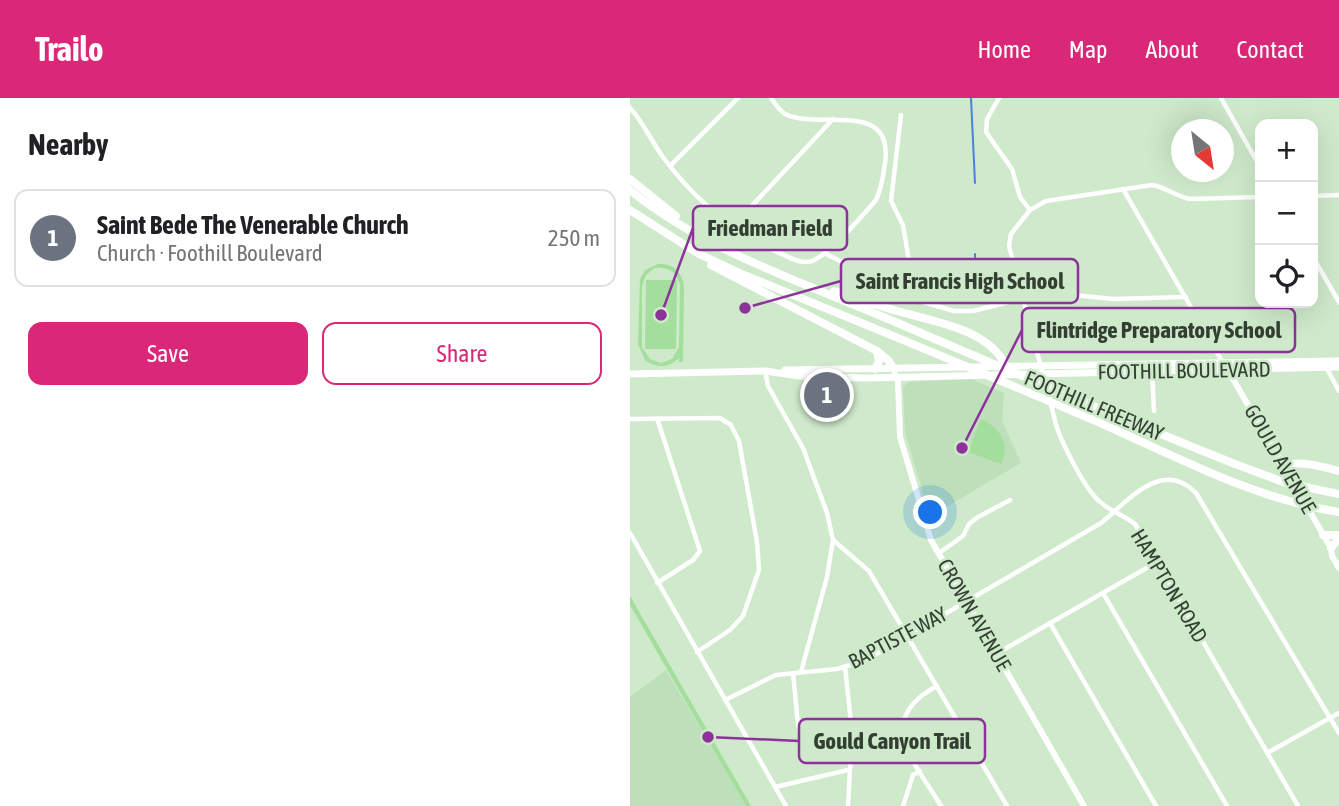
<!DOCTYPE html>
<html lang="en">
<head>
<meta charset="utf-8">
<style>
  body { margin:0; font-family:"Asap Condensed",sans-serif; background:#f2f2f2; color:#202124 }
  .controls { position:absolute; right:21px; top:21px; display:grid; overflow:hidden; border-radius:14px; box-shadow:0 7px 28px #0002 }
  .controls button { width:63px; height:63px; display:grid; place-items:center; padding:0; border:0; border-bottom:2px solid #e0e0e0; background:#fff; color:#202124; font:35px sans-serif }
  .compass { position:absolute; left:541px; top:21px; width:63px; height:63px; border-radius:50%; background:#fff; box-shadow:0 7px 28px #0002; rotate:150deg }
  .you { position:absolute; left:301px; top:415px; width:24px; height:24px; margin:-18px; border:5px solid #fff; border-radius:50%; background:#1a73e8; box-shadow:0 0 0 10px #1a73e833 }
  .badge { display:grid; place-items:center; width:46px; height:46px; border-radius:50%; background:#db2777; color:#fff; font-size:23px; font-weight:700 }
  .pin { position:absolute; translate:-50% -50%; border:4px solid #fff; box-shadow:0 2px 7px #0006 }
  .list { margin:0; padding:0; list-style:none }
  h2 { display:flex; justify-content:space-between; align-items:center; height:91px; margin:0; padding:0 28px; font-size:30px }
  h2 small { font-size:23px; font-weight:400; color:#757577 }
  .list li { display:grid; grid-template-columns:46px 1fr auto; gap:21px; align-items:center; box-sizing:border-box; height:98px; margin:0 14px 14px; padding:0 14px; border:2px solid #e0e0e0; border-radius:14px }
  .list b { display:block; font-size:26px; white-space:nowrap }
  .list p { margin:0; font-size:23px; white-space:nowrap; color:#757577 }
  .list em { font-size:23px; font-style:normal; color:#757577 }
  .actions { display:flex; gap:14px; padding:21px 28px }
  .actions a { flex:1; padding:16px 0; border:2px solid #db2777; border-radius:14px; text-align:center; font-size:24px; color:#db2777 }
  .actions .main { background:#db2777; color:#fff }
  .icon { flex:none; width:38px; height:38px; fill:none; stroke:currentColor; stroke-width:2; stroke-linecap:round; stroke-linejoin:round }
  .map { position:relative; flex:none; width:709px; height:708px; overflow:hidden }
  header { display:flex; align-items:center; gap:42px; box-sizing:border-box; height:98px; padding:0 35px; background:#db2777; color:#fff }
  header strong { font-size:33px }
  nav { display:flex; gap:38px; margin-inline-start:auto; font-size:24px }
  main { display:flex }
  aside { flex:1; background:#fff }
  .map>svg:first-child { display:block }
</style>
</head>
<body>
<header>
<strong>Trailo</strong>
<nav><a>Home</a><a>Map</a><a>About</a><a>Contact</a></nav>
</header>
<main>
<aside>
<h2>Nearby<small></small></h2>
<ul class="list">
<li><span class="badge" style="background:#6b7280">1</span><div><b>Saint Bede The Venerable Church</b><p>Church · Foothill Boulevard</p></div><em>250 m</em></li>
</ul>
<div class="actions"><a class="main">Save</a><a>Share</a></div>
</aside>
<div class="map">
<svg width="709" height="708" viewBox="0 0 709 708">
  <rect width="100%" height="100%" fill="#ceeaca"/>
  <!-- built -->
  <g fill="#bddfb9">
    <path d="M341,281L374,295L372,323L391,365L314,410L299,414L275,334L273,289L279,284Z"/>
    <path d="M36,572L91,665L116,708H0V599Z"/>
  </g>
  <!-- green -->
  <g fill="#a4de9d" fill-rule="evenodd">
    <path d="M28,166C43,165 52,173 54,188L53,264H49V260C38,270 27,271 15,262L8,246L10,181L15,172ZM25,170C39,168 48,175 50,188L49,249L42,261L31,265L20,261L12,249V188L16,177Z"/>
    <path d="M16,182H47L46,251H15Z"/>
    <path d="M351,321C370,330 381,346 371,366L338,354Z"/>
    <path d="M0,498L121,708H116L0,507Z"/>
  </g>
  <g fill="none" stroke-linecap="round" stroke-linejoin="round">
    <!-- stream -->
    <g stroke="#4b7fe3" stroke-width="2">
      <path d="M341,0L345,85"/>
      <path d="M345,202V156"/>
    </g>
    <!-- street -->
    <g stroke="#fff" stroke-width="4.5">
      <path d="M369,0L357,21L356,34L382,71L390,99L400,112"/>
      <path d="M591,0L630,69"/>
      <path d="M0,10C14,25 21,43 33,59C63,100 102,133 149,155C159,159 173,168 184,162C200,155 234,116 246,102C252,90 253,78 255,65C264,0 189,33 155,16C149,12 145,6 141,0"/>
      <path d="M271,17L261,103L273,127L281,175L279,186L274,193"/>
      <path d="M40,68L108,0"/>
      <path d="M493,91L593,265"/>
      <path d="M683,98L709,97"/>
      <path d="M630,99L560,101C546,98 535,89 522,87L416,103L400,112L381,136L379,148L427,330C434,349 454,389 468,402C478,412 493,417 505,426L668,708"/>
      <path d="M104,127L203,21"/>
      <path d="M194,155L293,204L324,213H343L403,198L444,197L483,201L556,199"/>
      <path d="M683,159L709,204"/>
      <path d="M696,269L709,293"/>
      <path d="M522,272L524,313"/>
      <path d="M135,273L138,288L173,350L197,415L203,442L197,479L171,574"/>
      <path d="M27,320L70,453L63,462L27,485"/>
      <path d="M0,321L90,320L101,327L109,343L127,444L129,472L113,518L100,532L67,554"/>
      <path d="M0,435L156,708"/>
      <path d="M203,442L239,473L377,708"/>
      <path d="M309,455L333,438L339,426L348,419L380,402"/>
      <path d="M473,495L597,708"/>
      <path d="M420,525L526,708"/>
      <path d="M366,556L527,464"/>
      <path d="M215,569L222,634L218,708"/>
      <path d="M163,575L168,627L171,635"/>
      <path d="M307,588C243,622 284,663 311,708"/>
      <path d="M95,602L146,577L207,571L236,562L471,425C498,403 532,360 566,395L709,635"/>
      <path d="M637,655L709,615"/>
      <path d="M145,689L218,672"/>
      <path d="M273,708L283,677L290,673"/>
    </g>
    <!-- secondary -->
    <g stroke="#fff" stroke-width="6">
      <path d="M596,269L701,450L702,458L709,470"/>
      <path d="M265,276L268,283L270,339L301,442L454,708"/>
    </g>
    <!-- primary -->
    <g stroke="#fff" stroke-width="7">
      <path d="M155,272L709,263"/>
      <path d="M0,276L135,273L170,278L236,280L709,269"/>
    </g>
    <!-- highway -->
    <g stroke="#fff" stroke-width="8">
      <path d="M0,81L46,118"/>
      <path d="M0,92C73,151 166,182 251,218C369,268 486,319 605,366L656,385L709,396"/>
      <path d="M0,112L69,156L114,177C230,224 346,272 461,321C542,356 622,401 709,414"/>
      <path d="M81,167L247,253L258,262L264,271"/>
      <path d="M204,193C225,200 246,207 267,213C305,224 363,231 378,273"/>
      <path d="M245,271L249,263L247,253"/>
      <path d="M654,367C674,363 690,368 709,373"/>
      <path d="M693,437H709"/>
      <path d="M701,450L709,440"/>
    </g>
  </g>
  <g text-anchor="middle" stroke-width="5" stroke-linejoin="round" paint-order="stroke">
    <!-- street labels -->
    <g font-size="21" fill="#343f33" stroke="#ceeaca">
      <text transform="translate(554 273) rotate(-1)" y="7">FOOTHILL BOULEVARD</text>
      <text transform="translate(464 308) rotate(23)" y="7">FOOTHILL FREEWAY</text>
      <text transform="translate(650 361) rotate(60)" y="7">GOULD AVENUE</text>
      <text transform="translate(539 488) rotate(59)" y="7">HAMPTON ROAD</text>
      <text transform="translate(344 517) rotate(60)" y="7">CROWN AVENUE</text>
      <text transform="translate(268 540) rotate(-28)" y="7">BAPTISTE WAY</text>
    </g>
  </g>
  <!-- callouts -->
  <path fill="none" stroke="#8d319b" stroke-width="2.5" d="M31 217L63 130M115 210L211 183M332 350L392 232M78 639L169 643"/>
  <g fill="#8d319b" stroke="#ceeaca" stroke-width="2.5">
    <circle cx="31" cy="217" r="7"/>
    <circle cx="115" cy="210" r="7"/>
    <circle cx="332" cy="350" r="7"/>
    <circle cx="78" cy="639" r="7"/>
  </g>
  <g fill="#ceeaca" stroke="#8d319b" stroke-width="2.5">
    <rect x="63" y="108" width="154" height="44" rx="7"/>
    <rect x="211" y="161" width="237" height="44" rx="7"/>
    <rect x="392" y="210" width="273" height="44" rx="7"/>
    <rect x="169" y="621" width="186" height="44" rx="7"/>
  </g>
  <g font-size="23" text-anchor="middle" font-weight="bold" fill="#343f33">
    <text x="140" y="138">Friedman Field</text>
    <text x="330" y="191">Saint Francis High School</text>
    <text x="529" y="240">Flintridge Preparatory School</text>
    <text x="262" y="651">Gould Canyon Trail</text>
  </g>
</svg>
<div class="controls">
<button>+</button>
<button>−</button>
<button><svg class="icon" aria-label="locate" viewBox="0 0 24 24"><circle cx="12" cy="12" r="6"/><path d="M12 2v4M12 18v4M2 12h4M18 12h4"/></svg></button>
</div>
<svg class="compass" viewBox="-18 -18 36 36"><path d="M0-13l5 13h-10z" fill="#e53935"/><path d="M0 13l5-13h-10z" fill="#757577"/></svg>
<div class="you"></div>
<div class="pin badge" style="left:197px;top:297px;background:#6b7280">1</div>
</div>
</main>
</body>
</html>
